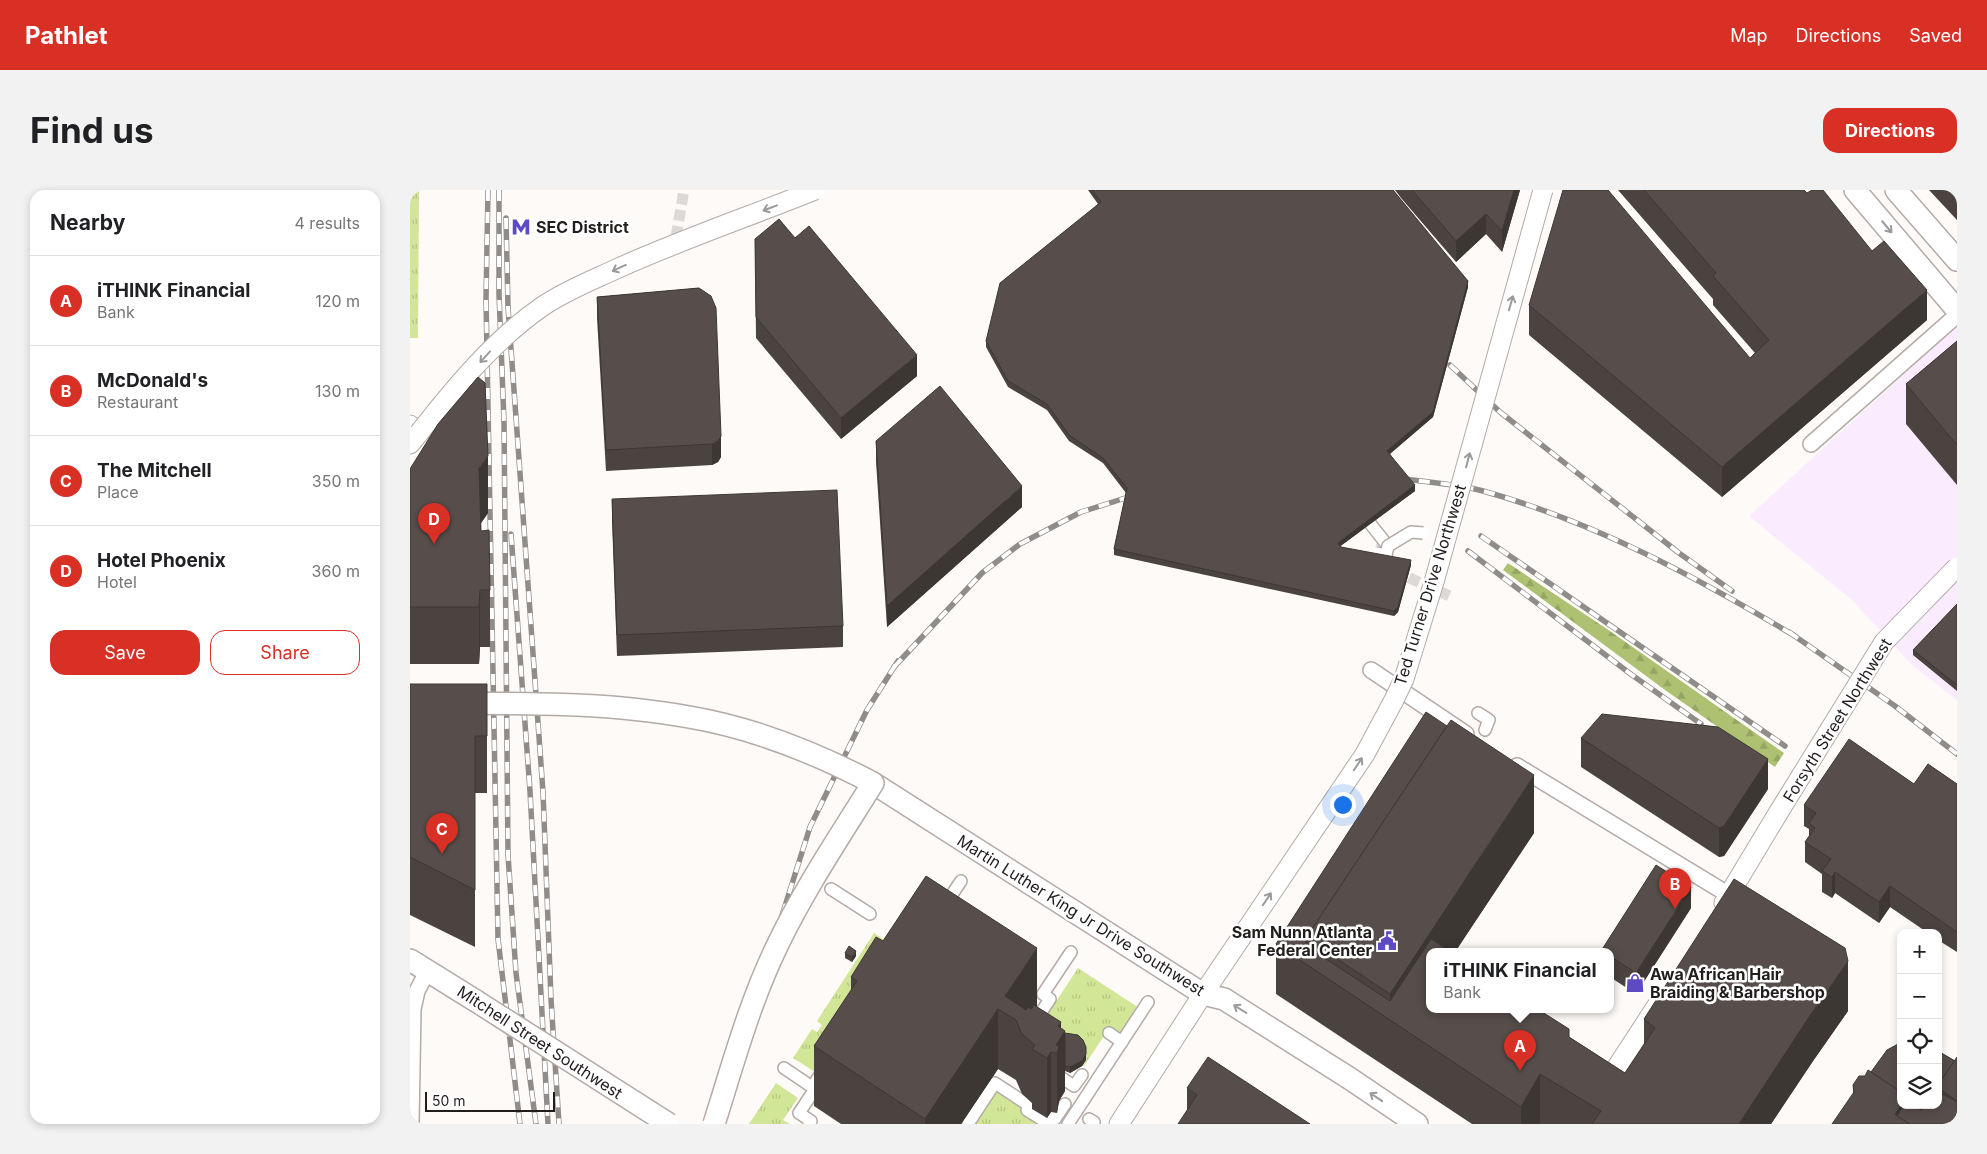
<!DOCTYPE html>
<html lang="en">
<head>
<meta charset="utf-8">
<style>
  body { margin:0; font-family:Inter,sans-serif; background:#f2f2f2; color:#202124 }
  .controls { position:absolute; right:15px; bottom:15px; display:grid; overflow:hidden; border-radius:10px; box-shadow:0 2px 8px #0003 }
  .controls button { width:45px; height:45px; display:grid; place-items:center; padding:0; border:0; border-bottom:1px solid #e0e0e0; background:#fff; color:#202124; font:25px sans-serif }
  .scale { position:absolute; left:15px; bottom:12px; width:130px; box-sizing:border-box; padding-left:5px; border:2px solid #211d1c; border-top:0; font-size:14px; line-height:18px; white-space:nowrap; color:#211d1c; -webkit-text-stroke:4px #fff; paint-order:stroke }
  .you { position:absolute; left:932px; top:614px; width:18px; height:18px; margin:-12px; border:4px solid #fff; border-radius:50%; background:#1a73e8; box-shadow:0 0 0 8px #1a73e833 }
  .badge { display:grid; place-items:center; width:32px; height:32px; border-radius:50%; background:#d93025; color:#fff; font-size:16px; font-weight:700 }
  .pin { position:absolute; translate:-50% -41px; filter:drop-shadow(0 1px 2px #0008) }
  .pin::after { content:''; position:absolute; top:26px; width:18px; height:15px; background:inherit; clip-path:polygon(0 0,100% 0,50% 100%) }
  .popup { position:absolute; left:1016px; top:758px; width:188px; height:65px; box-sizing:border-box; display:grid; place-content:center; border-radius:10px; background:#fff; filter:drop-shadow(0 1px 4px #0005); font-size:16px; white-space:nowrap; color:#757577 }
  .popup b { font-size:19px; color:#202124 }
  .popup::after { content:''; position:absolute; left:50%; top:100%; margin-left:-10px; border:10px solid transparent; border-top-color:#fff }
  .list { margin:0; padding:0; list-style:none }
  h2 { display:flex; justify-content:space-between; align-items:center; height:65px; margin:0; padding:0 20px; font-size:21px }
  h2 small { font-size:16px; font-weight:400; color:#757577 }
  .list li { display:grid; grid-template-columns:32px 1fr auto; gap:15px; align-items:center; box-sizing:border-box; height:90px; padding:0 20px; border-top:1px solid #e0e0e0 }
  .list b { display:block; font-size:19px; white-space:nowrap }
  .list p { margin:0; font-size:16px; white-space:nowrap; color:#757577 }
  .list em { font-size:16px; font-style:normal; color:#757577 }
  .actions { display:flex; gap:10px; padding:15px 20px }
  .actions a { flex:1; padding:11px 0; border:1px solid #d93025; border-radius:15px; text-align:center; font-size:18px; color:#d93025 }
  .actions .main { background:#d93025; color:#fff }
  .icon { flex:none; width:28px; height:28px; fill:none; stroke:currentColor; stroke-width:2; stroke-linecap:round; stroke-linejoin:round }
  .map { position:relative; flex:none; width:1547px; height:934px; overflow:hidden; border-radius:15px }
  header { display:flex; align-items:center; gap:30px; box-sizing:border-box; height:70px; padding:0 25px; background:#d93025; color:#fff }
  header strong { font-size:24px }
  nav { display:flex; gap:28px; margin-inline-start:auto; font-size:18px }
  .intro { display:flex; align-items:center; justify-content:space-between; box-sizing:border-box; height:120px; padding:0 30px }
  h1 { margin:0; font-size:35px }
  .button { padding:12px 22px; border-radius:15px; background:#d93025; color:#fff; font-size:18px; font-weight:700 }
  main { display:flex; gap:30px; padding:0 30px }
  aside { flex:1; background:#fff; border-radius:15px; box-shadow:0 2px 8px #0003 }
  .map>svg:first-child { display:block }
</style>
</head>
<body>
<header>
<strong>Pathlet</strong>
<nav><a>Map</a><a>Directions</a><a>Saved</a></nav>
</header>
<div class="intro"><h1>Find us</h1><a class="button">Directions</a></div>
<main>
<aside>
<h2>Nearby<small>4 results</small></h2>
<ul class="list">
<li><span class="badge">A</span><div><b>iTHINK Financial</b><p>Bank</p></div><em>120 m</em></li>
<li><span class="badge">B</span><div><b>McDonald's</b><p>Restaurant</p></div><em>130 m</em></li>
<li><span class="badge">C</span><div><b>The Mitchell</b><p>Place</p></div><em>350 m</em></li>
<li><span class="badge">D</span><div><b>Hotel Phoenix</b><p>Hotel</p></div><em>360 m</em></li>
</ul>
<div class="actions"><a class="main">Save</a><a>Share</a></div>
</aside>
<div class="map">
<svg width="1547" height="934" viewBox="0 0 1547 934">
  <defs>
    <pattern id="grass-tufts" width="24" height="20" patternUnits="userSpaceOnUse" patternTransform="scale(1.25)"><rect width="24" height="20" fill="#d2e697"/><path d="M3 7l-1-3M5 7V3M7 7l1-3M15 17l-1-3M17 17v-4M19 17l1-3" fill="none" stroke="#b4c582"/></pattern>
    <pattern id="forest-firs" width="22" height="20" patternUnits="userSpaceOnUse" patternTransform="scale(1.25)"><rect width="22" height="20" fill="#aec172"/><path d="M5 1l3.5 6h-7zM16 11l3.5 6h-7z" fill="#95a562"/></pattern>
  </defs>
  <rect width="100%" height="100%" fill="#fefaf8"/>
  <!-- commercial -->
  <path fill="#faebff" d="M1547,136V510L1502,475L1442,410L1339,326Z"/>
  <!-- grass -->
  <g fill="url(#grass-tufts)">
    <path d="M0,0H9L8,148H0Z"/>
    <path d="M464,743L486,758L405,882L383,868L402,839L407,842L412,835L407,831Z"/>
    <path d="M668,778L729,818L710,848L698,840L674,876L615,859Z"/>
    <path d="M366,893L388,908L373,930L380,934H339Z"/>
    <path d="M588,899L614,917L629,931L627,934H565Z"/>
  </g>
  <!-- forest -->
  <path fill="url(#forest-firs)" d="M1098,373L1197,439L1374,563L1365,577L1255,500L1093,380Z"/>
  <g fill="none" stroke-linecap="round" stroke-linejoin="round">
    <!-- pedestrian-tunnel -->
    <g stroke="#ddd9d7" stroke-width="11" stroke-dasharray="11 5.5" stroke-linecap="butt">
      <path d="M266,47L274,0"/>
      <path d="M966,356L971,357L968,373"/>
      <path d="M984,381L1042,407"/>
    </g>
    <!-- pedestrian casing -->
    <g stroke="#b4aaa6" stroke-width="14">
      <g id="pedestrian">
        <path d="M951,322L978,356"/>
        <path d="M1068,523L1079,530L1075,540"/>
        <path d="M421,699L460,724"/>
        <path d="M543,703L551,691"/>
        <path d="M624,833L640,809L633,804L661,762"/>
        <path d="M699,843L712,852"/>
        <path d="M374,878L402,897L412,882"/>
        <path d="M643,882L664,896L672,885"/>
        <path d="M679,929L684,932"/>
        <path d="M637,932L641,926L645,929L655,914"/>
        <path d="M399,934L401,931L389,923L405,899L402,897"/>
        <path d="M558,934L585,893L620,916L617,920L639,934"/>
        <path d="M658,934L738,812"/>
      </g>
    </g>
    <!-- minor casing -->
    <g stroke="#b4aaa6" stroke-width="18">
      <g id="minor">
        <path d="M1401,254L1547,125"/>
        <path d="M961,480L1056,544"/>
        <path d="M1107,576L1319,705"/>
        <path d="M1,934L3,819L7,801L18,780"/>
      </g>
    </g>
    <!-- tertiary casing -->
    <g stroke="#b4aaa6" stroke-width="21">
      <g id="tertiary">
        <path d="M0,235L9,243L0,254"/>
        <path d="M1314,713L1370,620"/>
        <path d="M1192,900L1248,814"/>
        <path d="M709,934L793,804L955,564L984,510"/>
      </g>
    </g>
    <!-- secondary casing -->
    <g stroke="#b4aaa6" stroke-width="24">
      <g id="secondary">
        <path d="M1445,0L1547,120"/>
        <path d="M1486,0L1547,70"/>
        <path d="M463,593L793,804L814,809L939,888L1007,934"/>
        <path d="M0,770L66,811"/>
      </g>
    </g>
    <!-- pedestrian -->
    <use href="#pedestrian" stroke="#fff" stroke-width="11"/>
    <!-- minor -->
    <use href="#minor" stroke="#fff" stroke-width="15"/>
    <!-- tertiary -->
    <use href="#tertiary" stroke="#fff" stroke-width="19"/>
    <!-- secondary -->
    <use href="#secondary" stroke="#fff" stroke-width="21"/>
    <!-- rail casing -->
    <g stroke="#908c8a" stroke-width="5.5">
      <g id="rail">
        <path d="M78,0L76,110L88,749L110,934"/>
        <path d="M89,0V104L94,232L98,665L106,783L126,934"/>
        <path d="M96,28L98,117L133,602L141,809L149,934"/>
        <path d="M1040,175L1090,222L1269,363L1322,401"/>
        <path d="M987,288C1015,292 1047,294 1073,301C1185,332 1286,387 1385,446"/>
        <path d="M101,344L120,601L138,934"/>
        <path d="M1071,346L1375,556"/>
        <path d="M1058,361L1222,485L1291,534"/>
        <path d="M1379,442L1485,516L1547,564"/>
        <path d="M484,477L572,383L610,354L671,322L728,304"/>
        <path d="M306,934L400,637L457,520L488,471"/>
      </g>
    </g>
    <!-- rail -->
    <use href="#rail" stroke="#fff" stroke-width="4" stroke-dasharray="11" stroke-linecap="butt"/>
    <!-- pedestrian-bridge casing -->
    <g stroke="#b4aaa6" stroke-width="14" stroke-linecap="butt">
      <path id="pedestrian-bridge" d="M966,363L976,365L978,356L1001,342L1013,343"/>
    </g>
    <!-- tertiary-bridge casing -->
    <g stroke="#b4aaa6" stroke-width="21" stroke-linecap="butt">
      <g id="tertiary-bridge">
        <path d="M9,243C45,197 85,149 133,116C155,101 180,91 204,80C270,50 338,27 405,0"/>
        <path d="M984,510L994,489L1024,392L1133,0"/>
        <path d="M1370,620L1474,452L1547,377"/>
      </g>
    </g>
    <!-- secondary-bridge casing -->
    <g stroke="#b4aaa6" stroke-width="24" stroke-linecap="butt">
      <g id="secondary-bridge">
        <path d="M0,513C93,514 187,510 279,527C344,538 406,563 463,593C430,646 395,698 368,754C340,811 323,874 304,934"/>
        <path d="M66,811L259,934"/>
      </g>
    </g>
    <!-- pedestrian-bridge -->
    <use href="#pedestrian-bridge" stroke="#fff" stroke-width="11"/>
    <!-- tertiary-bridge -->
    <use href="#tertiary-bridge" stroke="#fff" stroke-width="19"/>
    <!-- secondary-bridge -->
    <use href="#secondary-bridge" stroke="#fff" stroke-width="21"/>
  </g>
  <!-- wall -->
  <g fill="#4b4340">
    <path d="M678,0H983L1058,97L1023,227L980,264L1005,301L930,356L931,357L1001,375L988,422L984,426L704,365V359L716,303L693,273L659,251L637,220L598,197L576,157V151L688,14Z"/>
    <path d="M985,0H1110L1092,62L1076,44L1046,72L991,8Z"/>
    <path d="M1208,0H1394L1517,130L1312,307L1119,145V115L1340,168L1345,163L1303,115V109Z"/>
    <path d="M1519,0H1547V30Z"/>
    <path d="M385,48L507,186L431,249L346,148L345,49Z"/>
    <path d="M289,98L311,267L308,272L302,275L196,281L187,128V107Z"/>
    <path d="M1547,151V295L1496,234V194Z"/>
    <path d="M466,251L612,317L477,437L466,272Z"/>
    <path d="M0,279L78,323L71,333V341L80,400V457H70L69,474H0Z"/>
    <path d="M202,309L433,436V457L207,466L202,330Z"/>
    <path d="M1547,414V501L1503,465V460Z"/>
    <path d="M0,494H77V603H65V757L0,725Z"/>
    <path d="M1171,548L1358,599L1314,666L1309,667L1171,577Z"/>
    <path d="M1504,594H1547V762L1528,750V743H1518L1480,717L1469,733L1425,703L1422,708L1412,702V684L1395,672V652L1399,646V639L1394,636V615Z"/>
    <path d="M1124,643L1045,762H1020L1159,847L1215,883L1234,855V829L1438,821L1403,871L1361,934H1062L866,804V754Z"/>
    <path d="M1281,718L1226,804L1200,787V762H1191V761Z"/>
    <path d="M473,751L627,817L651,838L655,843L676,857V870L672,876L660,883L655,881V901L649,911L647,923L641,922L637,928L622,919V913L612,904L606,890L588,879L551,934H431L404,916V856L441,801V787Z"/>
    <path d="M435,763L446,766L442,772L435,768Z"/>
    <path d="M1528,861L1545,871L1547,934L1443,904V895L1455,886L1461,882L1491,915H1528Z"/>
    <path d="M777,898L900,934L777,920Z"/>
  </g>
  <!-- shaded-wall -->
  <g fill="#3d3734">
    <path d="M1104,0H1110L1092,62V41Z"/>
    <path d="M1076,24V44L1046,72V51Z"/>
    <path d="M1058,91V97L1023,227L977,266V261Z"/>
    <path d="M1517,100V130L1312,307V277Z"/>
    <path d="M507,165V186L431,249V228Z"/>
    <path d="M311,246V267L308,272L302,275V254Z"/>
    <path d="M78,266V323L69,336V278Z"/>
    <path d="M1005,295V301L928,358V353Z"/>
    <path d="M612,296V317L477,437V416Z"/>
    <path d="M1001,370V375L988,422L984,426V421Z"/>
    <path d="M70,400V457L69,474V417Z"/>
    <path d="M1358,569V599L1314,666L1309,667V638Z"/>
    <path d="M1124,585V643L1045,762H1020L980,830V804Z"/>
    <path d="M1425,682V703L1422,708V687Z"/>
    <path d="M1480,696V717L1469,733V712Z"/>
    <path d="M1281,697V718L1226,804V783Z"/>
    <path d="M627,758V818L611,842L595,806Z"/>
    <path d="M446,761V766L442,772V767Z"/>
    <path d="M1438,771V821L1403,871L1361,934H1329L1403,821Z"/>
    <path d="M588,819V879L551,934H515V929Z"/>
    <path d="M651,832V848L655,841V901L649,911L647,923V863L646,855L648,836Z"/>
    <path d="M641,862V922L637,928V868Z"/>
    <path d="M676,864V870L672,876L660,883V877Z"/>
    <path d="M1130,884V934H1111V917Z"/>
    <path d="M1491,915H1497L1492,934L1485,924Z"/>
  </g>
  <!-- building -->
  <g fill="#574e4b" stroke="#3d3734">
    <path d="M682,0H983L1058,91L1023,222L977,261L1005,295L928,353L931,357L1001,370L988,417L984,421L704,359L717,298L693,268L659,245L637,214L598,191L576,151L590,93L691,12Z"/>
    <path d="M1002,0H1104L1092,41L1076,24L1046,51Z"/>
    <path d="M1153,0H1198L1340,168L1359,150L1303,86L1306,83L1234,0H1394L1397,3L1402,0H1413L1462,61L1474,51L1517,100L1312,277L1119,115Z"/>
    <path d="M369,29L385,48L399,36L507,165L431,228L346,127L345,49Z"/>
    <path d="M289,98L301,106L306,118L311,246L308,251L302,254L196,260L187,107Z"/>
    <path d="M1547,151V255L1496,194Z"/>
    <path d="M68,187L75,193L78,266L69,278L71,341L79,340L80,400H70L69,417H0V279L28,234Z"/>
    <path d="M530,196L612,296L477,416L466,251Z"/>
    <path d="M427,300L433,436L207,445L202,309Z"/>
    <path d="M1547,414V495L1503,460Z"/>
    <path d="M0,494H77V546H65V700L0,667Z"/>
    <path d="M1016,522L1037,536L896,748V756L980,811L1021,749L1041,762H1020V820H1129L1159,839V847L1215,883L1245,838L1234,829L1324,689L1435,758L1438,771L1403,821L1329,934H1182L1191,921L1130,884L1111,917L866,754Z"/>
    <path d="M1192,524L1308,537L1358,569L1314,636L1309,638L1171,548Z"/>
    <path d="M1041,530L1124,585L980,804L896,748Z"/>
    <path d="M1439,549L1504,594L1518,574L1547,594V742L1480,696L1469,712L1425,682L1422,687L1412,681L1421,669L1395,652L1405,638L1399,633L1406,623L1394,615Z"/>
    <path d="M1246,675L1281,697L1226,783L1200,766V762H1194L1191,761Z"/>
    <path d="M516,686L627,758L595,806L616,820L618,817L621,819L624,815L651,832L648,836L655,841L646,855L649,856L647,863L641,862L637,868L622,859L625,855L612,844L606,830L588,819L515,929L404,856L447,791L441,787L466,747L473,751Z"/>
    <path d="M439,756L446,761L442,767L435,763Z"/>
    <path d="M655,843L668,845L673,850L676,857V864L672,871L660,877L655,876Z"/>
    <path d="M1490,853H1491V902L1461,882L1477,860Z"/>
    <path d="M1528,861L1545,871L1528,895Z"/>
    <path d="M798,867L900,934H768L787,905L777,898Z"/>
    <path d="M1547,867V911L1528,898V895Z"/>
    <path d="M1458,880L1491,902V915L1485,924L1500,934H1422L1444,902L1443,895L1449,886H1455Z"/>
    <path d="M1533,904L1547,912V934H1500L1487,926L1494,915H1504L1511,920L1515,915H1528V911Z"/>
    <path d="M1504,915H1515L1511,920Z"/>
  </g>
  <!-- one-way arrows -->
  <defs><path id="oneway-shaft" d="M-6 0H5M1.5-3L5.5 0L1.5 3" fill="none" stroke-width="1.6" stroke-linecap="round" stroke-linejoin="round" transform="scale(1.25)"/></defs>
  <g stroke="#9b9999">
    <use href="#oneway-shaft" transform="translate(360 18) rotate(159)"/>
    <use href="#oneway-shaft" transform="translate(1477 37) rotate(50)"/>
    <use href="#oneway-shaft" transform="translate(209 78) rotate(155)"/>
    <use href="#oneway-shaft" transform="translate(1101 113) rotate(-74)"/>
    <use href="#oneway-shaft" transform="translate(75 167) rotate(132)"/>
    <use href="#oneway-shaft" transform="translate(1058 270) rotate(-75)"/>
    <use href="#oneway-shaft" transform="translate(948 574) rotate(-56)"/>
    <use href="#oneway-shaft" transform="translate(857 709) rotate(-56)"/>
    <use href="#oneway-shaft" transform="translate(830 819) rotate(-148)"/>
    <use href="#oneway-shaft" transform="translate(966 907) rotate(-146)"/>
  </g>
  <!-- icons -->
  <defs>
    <g id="metro-bare" transform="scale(1.5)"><path d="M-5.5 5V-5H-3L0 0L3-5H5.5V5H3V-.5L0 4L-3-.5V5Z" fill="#5e4bc4" stroke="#fff" stroke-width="2.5" paint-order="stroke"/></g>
    <g id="civic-bare" transform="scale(1.5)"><path d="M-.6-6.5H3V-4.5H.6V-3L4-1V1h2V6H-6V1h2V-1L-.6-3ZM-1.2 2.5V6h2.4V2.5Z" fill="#5e4bc4" stroke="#fff" stroke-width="2.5" paint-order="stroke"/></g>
    <g id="shop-bare" transform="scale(1.5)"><path d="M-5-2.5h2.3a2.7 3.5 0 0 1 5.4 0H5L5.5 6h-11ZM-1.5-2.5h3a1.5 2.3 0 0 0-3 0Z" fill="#5e4bc4" stroke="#fff" stroke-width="2.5" paint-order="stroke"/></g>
  </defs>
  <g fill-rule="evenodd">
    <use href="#metro-bare" x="111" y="37"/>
    <use href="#civic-bare" x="977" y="751"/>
    <use href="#shop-bare" x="1225" y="793"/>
  </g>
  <g text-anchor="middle" stroke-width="5" stroke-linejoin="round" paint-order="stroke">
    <!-- poi labels -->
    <g font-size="16" font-weight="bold" fill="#211d1c" stroke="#fff" text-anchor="start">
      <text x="126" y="43">SEC District</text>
      <text x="962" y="748" text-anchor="end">Sam Nunn Atlanta<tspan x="962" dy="18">Federal Center</tspan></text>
      <text x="1240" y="790">Awa African Hair<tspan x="1240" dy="18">Braiding &amp; Barbershop</tspan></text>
    </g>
    <!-- street labels -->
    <g font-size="16" fill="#211d1c" stroke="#fff">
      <text transform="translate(1020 395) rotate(-73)" y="6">Ted Turner Drive Northwest</text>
      <text transform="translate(1427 530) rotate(-58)" y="6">Forsyth Street Northwest</text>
      <text transform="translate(671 725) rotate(32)" y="6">Martin Luther King Jr Drive Southwest</text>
      <text transform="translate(130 852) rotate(33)" y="6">Mitchell Street Southwest</text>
    </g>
  </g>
</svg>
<div class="controls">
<button>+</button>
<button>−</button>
<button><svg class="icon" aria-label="locate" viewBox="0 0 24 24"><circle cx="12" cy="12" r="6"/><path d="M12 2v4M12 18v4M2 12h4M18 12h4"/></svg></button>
<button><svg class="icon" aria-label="layers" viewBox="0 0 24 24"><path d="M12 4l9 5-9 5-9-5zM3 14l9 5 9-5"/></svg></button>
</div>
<div class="scale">50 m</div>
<div class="you"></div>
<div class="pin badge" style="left:1110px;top:881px">A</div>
<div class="popup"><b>iTHINK Financial</b>Bank</div>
<div class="pin badge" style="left:1265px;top:719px">B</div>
<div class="pin badge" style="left:32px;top:664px">C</div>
<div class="pin badge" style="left:24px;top:354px">D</div>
</div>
</main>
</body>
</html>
